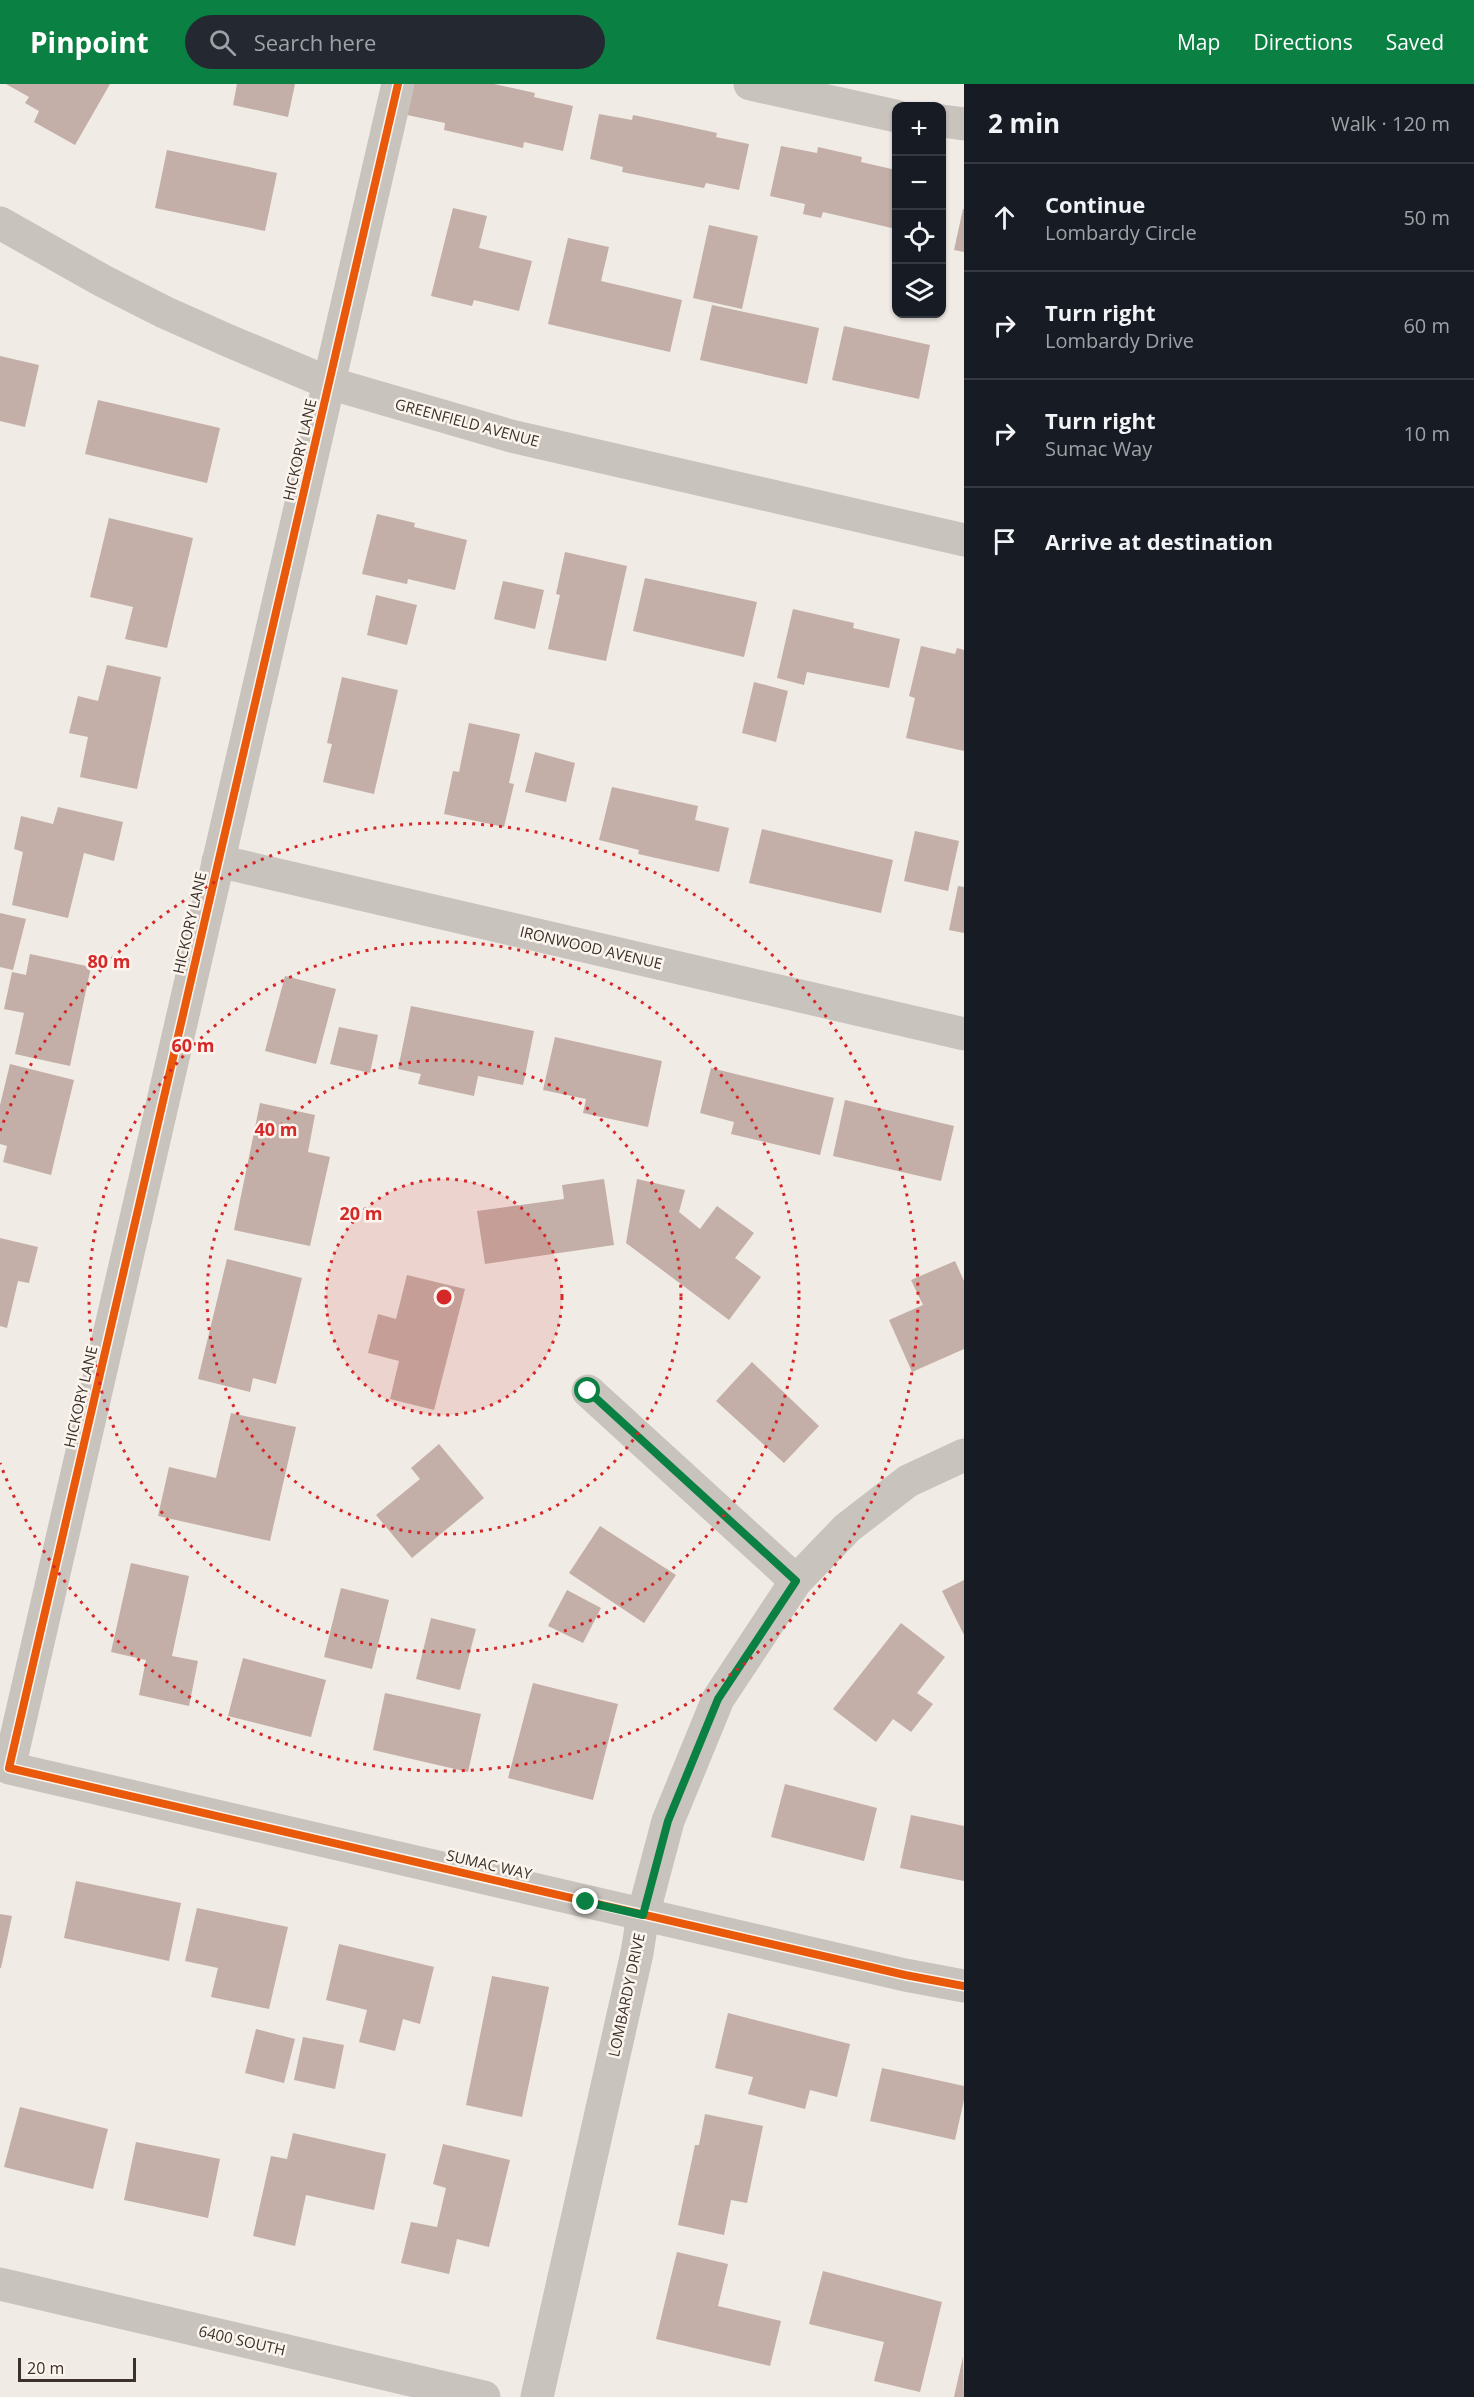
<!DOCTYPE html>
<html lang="en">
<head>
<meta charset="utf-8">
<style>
  body { margin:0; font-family:"Open Sans",sans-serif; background:#242831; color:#f1f3f6 }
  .controls { position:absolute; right:18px; top:18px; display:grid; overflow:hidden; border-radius:12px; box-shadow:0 2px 4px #0004 }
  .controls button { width:54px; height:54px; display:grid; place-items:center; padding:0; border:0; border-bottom:2px solid #363941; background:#171b24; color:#f1f3f6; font:30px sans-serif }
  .scale { position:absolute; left:18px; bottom:15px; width:118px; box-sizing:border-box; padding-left:6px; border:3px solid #3b302b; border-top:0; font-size:16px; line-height:21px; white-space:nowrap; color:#3b302b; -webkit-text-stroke:4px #fbf5ee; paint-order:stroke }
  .stop { position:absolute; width:18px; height:18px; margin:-14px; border:4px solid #0b8043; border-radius:50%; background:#fff }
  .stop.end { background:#0b8043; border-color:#fff; box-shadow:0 2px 6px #0008 }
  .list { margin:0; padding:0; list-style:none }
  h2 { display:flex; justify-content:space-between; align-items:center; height:78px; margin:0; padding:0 24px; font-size:26px }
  h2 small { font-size:20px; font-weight:400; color:#9ea1a6 }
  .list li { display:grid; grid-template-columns:39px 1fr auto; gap:18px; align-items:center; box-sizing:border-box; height:108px; padding:0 24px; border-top:2px solid #363941 }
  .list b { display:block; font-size:22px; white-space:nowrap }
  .list p { margin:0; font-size:20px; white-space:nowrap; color:#9ea1a6 }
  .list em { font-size:20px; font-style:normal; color:#9ea1a6 }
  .icon { flex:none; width:33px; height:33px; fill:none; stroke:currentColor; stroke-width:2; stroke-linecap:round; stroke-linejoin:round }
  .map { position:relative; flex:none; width:964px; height:2313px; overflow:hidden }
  header { display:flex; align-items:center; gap:36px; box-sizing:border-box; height:84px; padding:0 30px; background:#0b8043; color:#fff }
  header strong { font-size:28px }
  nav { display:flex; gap:33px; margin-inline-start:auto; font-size:21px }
  .search { width:420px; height:54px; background:#242831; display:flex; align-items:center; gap:15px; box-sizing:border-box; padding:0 21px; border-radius:33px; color:#9ea1a6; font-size:22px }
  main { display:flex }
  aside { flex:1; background:#171b24 }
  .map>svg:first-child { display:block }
</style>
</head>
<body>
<header>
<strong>Pinpoint</strong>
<div class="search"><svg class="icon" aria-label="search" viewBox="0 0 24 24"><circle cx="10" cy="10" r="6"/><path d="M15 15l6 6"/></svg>Search here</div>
<nav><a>Map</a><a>Directions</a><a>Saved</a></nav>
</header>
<main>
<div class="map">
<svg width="964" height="2313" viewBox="0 0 964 2313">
  <rect width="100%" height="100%" fill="#f0ebe5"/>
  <!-- building -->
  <g fill="#c3afa7">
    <path d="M6,0H110L75,61L34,38L39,27L25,19L29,13Z"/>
    <path d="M237,0H295L288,33L233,21Z"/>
    <path d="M414,0H494L535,9L534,13L573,22L563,67L524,58L523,64L444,46L445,39L407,31Z"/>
    <path d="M599,30L632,36L633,31L676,40L717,49L716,53L749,60L739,106L706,99L704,104L622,88L623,83L590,75Z"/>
    <path d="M781,62L817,69L818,63L862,73L861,78L896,86V145L823,128L821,134L803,130L805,120L770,112Z"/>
    <path d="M167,66L277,89L265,147L155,124Z"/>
    <path d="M453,124L487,132L479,164L532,177L519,227L474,216L472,222L431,212Z"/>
    <path d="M963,125H964V168L954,166Z"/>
    <path d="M709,141L758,152L742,225L693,214Z"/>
    <path d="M568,154L609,163L601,197L682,216L670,268L548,240Z"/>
    <path d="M712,221L819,244L807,300L700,276Z"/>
    <path d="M844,242L930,261L919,315L832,296Z"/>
    <path d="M0,272L39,281L25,343L0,337Z"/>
    <path d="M98,316L220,344L207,399L85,370Z"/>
    <path d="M377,430L415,439L414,443L467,456L455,506L408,495L407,500L362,490Z"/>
    <path d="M109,434L193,454L167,564L125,555L133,523L90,513Z"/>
    <path d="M565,468L627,482L606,577L548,565L560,511L556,510Z"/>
    <path d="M645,494L757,518L744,573L633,547Z"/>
    <path d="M503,497L544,506L535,545L494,535Z"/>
    <path d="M376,511L417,521L407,561L367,551Z"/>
    <path d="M793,525L854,539L853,544L900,555L889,604L807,588L804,601L777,594Z"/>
    <path d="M921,562L955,570L957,564L964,566V667L906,654L915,614L909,612Z"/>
    <path d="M107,581L161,593L137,705L80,693L88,653L69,649L78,612L98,617Z"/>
    <path d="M342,593L398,606L374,710L323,698L332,660L327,659Z"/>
    <path d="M754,598L788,607L776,658L742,649Z"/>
    <path d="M469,639L520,650L509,699L514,700L504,743L444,730L453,687L459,688Z"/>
    <path d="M535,668L575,679L566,718L525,708Z"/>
    <path d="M612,703L698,722L695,736L729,744L719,788L638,770L639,766L599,756Z"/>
    <path d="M58,723L123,738L114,777L84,769L68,834L12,821L23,768L14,765L21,732L53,740Z"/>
    <path d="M762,745L893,776L881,829L749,799Z"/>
    <path d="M915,747L959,757L948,807L904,797Z"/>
    <path d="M958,802L964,803V849L949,846Z"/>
    <path d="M0,829L26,835L13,886L0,883Z"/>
    <path d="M30,870L91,883L70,982L15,970L24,929L4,925L12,888L26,891Z"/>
    <path d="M285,892L336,905L316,980L265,967Z"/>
    <path d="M411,922L534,947L523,1001L478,992L474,1012L418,1000L421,990L398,985Z"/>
    <path d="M339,943L378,951L370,989L330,980Z"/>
    <path d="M555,953L662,977L648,1043L583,1029L586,1015L543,1006Z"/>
    <path d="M10,980L74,996L51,1091L3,1078L7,1062L0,1060V1021Z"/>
    <path d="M711,984L834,1014L820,1071L731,1050L734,1038L700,1029Z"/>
    <path d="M845,1016L954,1042L941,1097L833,1072Z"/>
    <path d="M260,1019L315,1031L308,1068L330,1073L310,1162L234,1146Z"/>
    <path d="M604,1095L614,1161L485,1180L477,1127L564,1115L562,1101Z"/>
    <path d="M637,1095L685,1106L679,1128L700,1145L717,1122L754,1149L735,1174L761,1193L729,1236L626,1159Z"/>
    <path d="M0,1154L38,1163L29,1199L18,1197L7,1244L0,1242Z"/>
    <path d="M227,1175L302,1194L276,1300L253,1294L250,1308L198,1295Z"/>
    <path d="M955,1177L964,1197V1265L912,1288L889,1236L923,1221L911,1196Z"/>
    <path d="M407,1191L465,1205L434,1326L390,1315L399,1277L368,1269L378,1230L396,1235Z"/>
    <path d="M752,1278L819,1342L784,1379L716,1317Z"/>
    <path d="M231,1329L296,1343L270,1457L158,1432L169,1383L216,1394Z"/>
    <path d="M439,1360L484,1414L412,1474L376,1431L420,1395L411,1384Z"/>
    <path d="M600,1442L676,1491L644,1539L569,1489Z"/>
    <path d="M131,1479L189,1492L172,1572L198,1577L189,1622L139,1611L146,1576L111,1568Z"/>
    <path d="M964,1496V1551L942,1507Z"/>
    <path d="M341,1504L389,1516L372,1585L324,1573Z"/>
    <path d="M567,1506L601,1524L583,1559L548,1542Z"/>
    <path d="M431,1534L476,1545L460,1606L416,1595Z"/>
    <path d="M901,1539L945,1573L917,1609L933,1620L911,1648L893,1635L876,1658L833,1625Z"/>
    <path d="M243,1574L326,1596L311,1653L228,1632Z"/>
    <path d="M533,1599L618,1620L593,1716L508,1694Z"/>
    <path d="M385,1609L481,1630L468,1688L373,1666Z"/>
    <path d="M785,1700L877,1724L864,1777L771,1753Z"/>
    <path d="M911,1731L964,1742V1797L900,1784Z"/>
    <path d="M76,1797L181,1819L169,1877L64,1854Z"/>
    <path d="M197,1824L288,1843L269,1925L211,1913L218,1884L185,1877Z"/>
    <path d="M0,1830L12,1832L1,1884H0Z"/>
    <path d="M339,1860L434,1883L420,1940L403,1935L395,1967L359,1958L367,1926L326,1916Z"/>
    <path d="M492,1892L549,1903L522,2033L466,2021Z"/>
    <path d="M728,1929L850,1960L837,2013L810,2006L805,2025L748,2010L753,1993L715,1984Z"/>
    <path d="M256,1945L295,1955L284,1999L245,1989Z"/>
    <path d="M303,1953L344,1961L335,2005L294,1996Z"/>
    <path d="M882,1984L964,2002V2016L955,2056L870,2037Z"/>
    <path d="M20,2023L108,2045L93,2105L4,2083Z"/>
    <path d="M705,2030L763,2042L747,2119L731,2116L724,2151L678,2141L695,2061H699Z"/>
    <path d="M293,2049L386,2070L374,2126L306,2111L295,2162L253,2152L271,2072L287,2075Z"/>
    <path d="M136,2058L220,2075L208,2134L124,2116Z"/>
    <path d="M443,2060L510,2076L489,2163L457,2155L449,2190L401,2179L411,2138L437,2143L446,2104L433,2100Z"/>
    <path d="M677,2168L728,2180L718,2222L781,2237L770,2282L656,2255Z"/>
    <path d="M823,2187L942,2218L920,2308L874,2297L884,2258L809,2240Z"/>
    <path d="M963,2273L964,2313H954Z"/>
  </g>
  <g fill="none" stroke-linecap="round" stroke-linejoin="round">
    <!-- minor -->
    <g stroke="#c9c3be" stroke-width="33">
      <path d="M398,0L9,1684L905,1891L964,1902"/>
      <path d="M750,0L896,32"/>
      <path d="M942,37L964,40"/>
      <path d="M0,139L103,197L164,228L229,257L329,299L511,352L964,456"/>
      <path d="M218,777L964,950"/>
      <path d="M588,1307L796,1497"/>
      <path d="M0,2200L484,2313"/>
      <path d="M537,2313L637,1869L643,1831L668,1737L718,1615L796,1497L847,1444L908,1397L964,1371"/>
    </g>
    <!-- cycleway casing -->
    <g stroke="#fbf5ee" stroke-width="11">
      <path id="cycleway" d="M398,0L9,1684L905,1891L964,1902"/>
    </g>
    <!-- cycleway -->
    <use href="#cycleway" stroke="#e8590c" stroke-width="8"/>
  </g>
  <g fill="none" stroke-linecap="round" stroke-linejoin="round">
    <!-- route -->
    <path stroke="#0b8043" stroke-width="8" d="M586,1818L643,1831L668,1737L718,1615L796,1497L588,1307"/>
  </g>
  <!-- distance rings -->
  <circle cx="444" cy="1213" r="118" fill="#d62828" fill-opacity=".12"/>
  <g fill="none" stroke="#d62828" stroke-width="3" stroke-dasharray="3 6">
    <circle cx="444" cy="1213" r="118"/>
    <circle cx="444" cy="1213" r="237"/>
    <circle cx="444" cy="1213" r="355"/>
    <path d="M0 1047A474 474 0 1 1 0 1379"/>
  </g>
  <g text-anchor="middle" stroke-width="5" stroke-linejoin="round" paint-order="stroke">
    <!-- street labels -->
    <g font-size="15" fill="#3b302b" stroke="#fbf5ee">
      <text transform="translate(467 339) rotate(15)" y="5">GREENFIELD AVENUE</text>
      <text transform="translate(300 366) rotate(-77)" y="5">HICKORY LANE</text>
      <text transform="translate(190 839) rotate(-77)" y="5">HICKORY LANE</text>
      <text transform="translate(591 864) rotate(13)" y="5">IRONWOOD AVENUE</text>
      <text transform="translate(81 1313) rotate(-77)" y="5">HICKORY LANE</text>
      <text transform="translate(489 1781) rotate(13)" y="5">SUMAC WAY</text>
      <text transform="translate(627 1911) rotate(-78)" y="5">LOMBARDY DRIVE</text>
      <text transform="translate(242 2257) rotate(13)" y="5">6400 SOUTH</text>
    </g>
  </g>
  <circle cx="444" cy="1213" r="9" fill="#d62828" stroke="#fbf5ee" stroke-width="3"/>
  <g font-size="18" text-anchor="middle" font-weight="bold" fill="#d62828" stroke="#fbf5ee" stroke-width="5" stroke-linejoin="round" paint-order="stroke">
    <text x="109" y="884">80 m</text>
    <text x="193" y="968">60 m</text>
    <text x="276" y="1052">40 m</text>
    <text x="361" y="1136">20 m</text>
  </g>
</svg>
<div class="controls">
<button>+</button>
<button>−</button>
<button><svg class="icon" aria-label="locate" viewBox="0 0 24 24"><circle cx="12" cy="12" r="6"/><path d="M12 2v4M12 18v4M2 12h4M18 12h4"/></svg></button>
<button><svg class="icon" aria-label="layers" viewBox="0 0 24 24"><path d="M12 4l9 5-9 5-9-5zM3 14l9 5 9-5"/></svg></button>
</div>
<div class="scale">20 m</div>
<div class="stop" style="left:588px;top:1307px"></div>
<div class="stop end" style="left:586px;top:1818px"></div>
</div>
<aside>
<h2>2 min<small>Walk · 120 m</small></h2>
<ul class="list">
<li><svg class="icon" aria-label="ahead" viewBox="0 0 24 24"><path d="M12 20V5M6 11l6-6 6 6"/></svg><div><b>Continue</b><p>Lombardy Circle</p></div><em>50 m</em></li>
<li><svg class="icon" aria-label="right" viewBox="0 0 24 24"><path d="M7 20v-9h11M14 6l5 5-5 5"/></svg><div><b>Turn right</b><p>Lombardy Drive</p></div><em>60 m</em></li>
<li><svg class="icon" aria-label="right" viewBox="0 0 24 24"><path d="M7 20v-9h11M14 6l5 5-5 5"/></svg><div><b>Turn right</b><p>Sumac Way</p></div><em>10 m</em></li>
<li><svg class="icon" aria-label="arrive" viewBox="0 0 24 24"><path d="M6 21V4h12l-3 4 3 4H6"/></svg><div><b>Arrive at destination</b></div></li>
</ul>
</aside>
</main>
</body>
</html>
